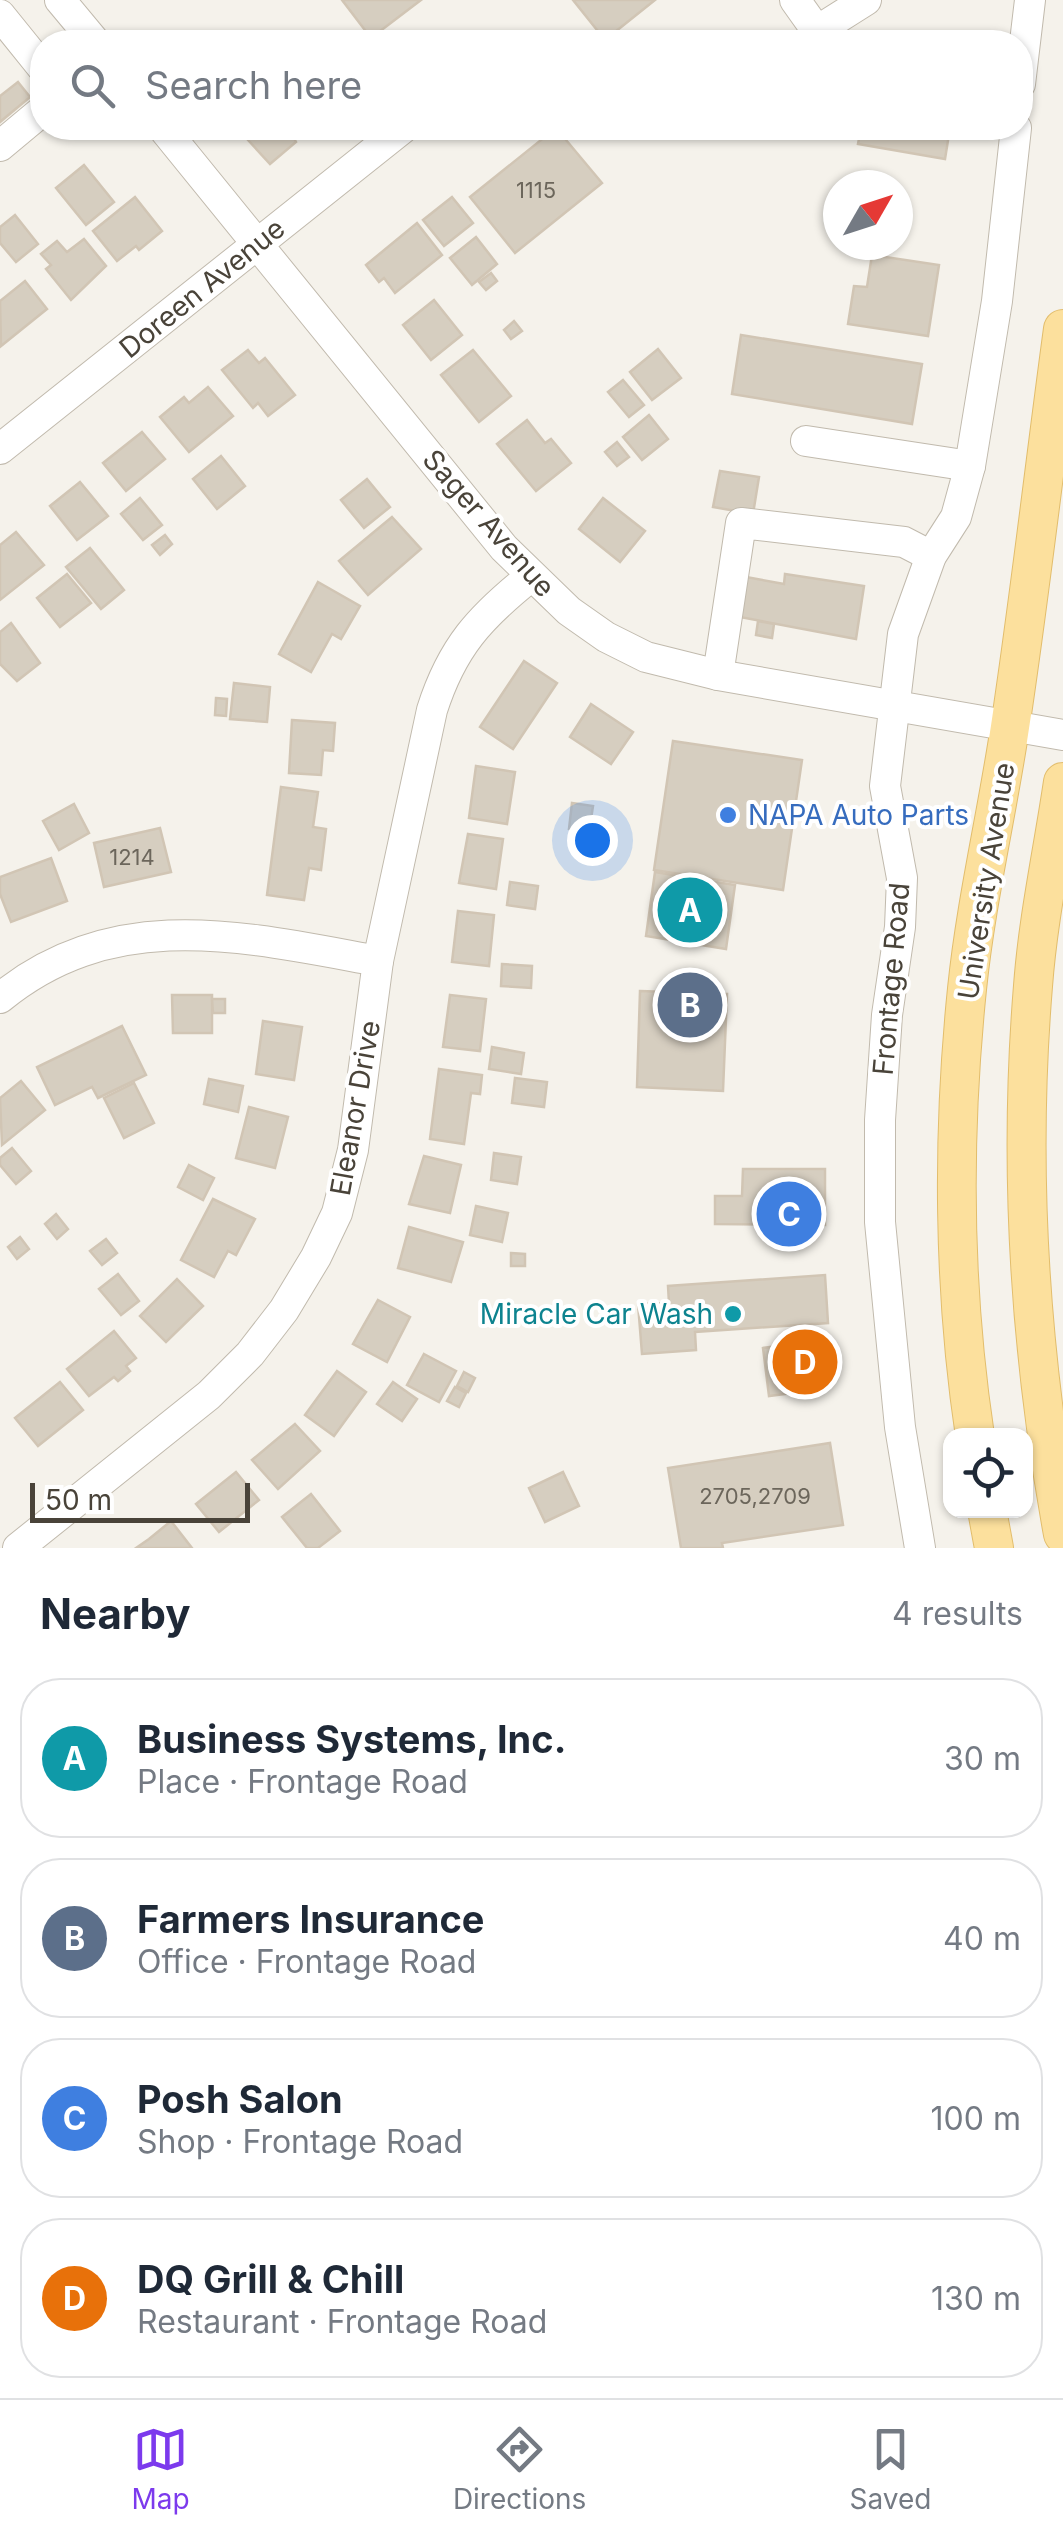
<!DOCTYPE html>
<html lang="en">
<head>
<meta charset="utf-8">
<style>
  body { margin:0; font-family:Inter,sans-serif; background:#f2f2f3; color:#1f2937 }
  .controls { position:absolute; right:30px; bottom:30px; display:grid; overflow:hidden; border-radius:20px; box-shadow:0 2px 8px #0004 }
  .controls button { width:90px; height:90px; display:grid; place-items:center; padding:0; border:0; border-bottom:2px solid #e0e1e3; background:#fff; color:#1f2937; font:50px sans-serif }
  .compass { position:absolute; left:823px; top:170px; width:90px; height:90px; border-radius:50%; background:#fff; box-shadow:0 2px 8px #0004; rotate:51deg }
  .scale { position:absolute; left:30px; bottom:25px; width:220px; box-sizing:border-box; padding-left:10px; border:5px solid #494339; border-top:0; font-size:28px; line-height:35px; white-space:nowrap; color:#494339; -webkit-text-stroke:8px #fff; paint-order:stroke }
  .you { position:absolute; left:592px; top:840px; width:35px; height:35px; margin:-25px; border:8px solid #fff; border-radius:50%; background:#1a73e8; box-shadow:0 0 0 15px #1a73e833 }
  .badge { display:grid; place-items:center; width:65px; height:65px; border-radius:50%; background:#7c3aed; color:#fff; font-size:32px; font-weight:700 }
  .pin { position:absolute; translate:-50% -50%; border:5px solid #fff; box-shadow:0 2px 10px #0006 }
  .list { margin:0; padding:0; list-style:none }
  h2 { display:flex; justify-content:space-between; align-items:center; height:130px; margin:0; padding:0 40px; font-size:42px }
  h2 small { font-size:32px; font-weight:400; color:#747a83 }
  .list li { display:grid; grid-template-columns:65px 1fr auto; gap:30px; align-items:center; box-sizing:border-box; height:160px; margin:0 20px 20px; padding:0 20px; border:2px solid #e0e1e3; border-radius:40px }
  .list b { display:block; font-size:38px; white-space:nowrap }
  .list p { margin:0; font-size:32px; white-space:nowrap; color:#747a83 }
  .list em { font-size:32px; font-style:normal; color:#747a83 }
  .icon { flex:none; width:55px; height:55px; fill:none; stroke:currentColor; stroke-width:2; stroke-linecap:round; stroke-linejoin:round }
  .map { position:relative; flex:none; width:1063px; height:1548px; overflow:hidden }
  .search { position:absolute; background:#fff; box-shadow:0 2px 8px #0004; left:30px; right:30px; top:30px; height:110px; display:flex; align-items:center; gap:25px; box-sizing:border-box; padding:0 35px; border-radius:40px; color:#747a83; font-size:38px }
  .sheet { height:850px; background:#fff }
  nav { display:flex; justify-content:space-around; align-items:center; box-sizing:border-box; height:140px; border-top:2px solid #e0e1e3; background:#fff; font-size:28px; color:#747a83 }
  nav a { display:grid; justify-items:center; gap:5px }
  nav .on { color:#7c3aed }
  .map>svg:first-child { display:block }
</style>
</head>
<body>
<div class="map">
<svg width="1063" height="1548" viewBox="0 0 1063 1548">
  <rect width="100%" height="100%" fill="#f5f2eb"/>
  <!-- building -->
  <g fill="#d6cec0" stroke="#d1c5b4" stroke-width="2.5">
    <path d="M342,0H421L371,38Z"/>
    <path d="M573,0H655L605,40Z"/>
    <path d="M676,32L686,42H663Z"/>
    <path d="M210,33L218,42H197Z"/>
    <path d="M18,82L30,97L0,122V96Z"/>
    <path d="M237,128H288L296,142L270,164Z"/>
    <path d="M556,128L602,183L515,253L470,197Z"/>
    <path d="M861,128H950L945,159L858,144Z"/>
    <path d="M84,165L114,202L86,225L56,188Z"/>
    <path d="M135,197L162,231L139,250L136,246L117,261L93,231Z"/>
    <path d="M452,197L473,223L444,246L423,220Z"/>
    <path d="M15,215L38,244L16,262L0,243V227Z"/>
    <path d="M417,223L442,255L395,293L384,278L379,282L366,265Z"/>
    <path d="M476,237L497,264L472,285L450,258Z"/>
    <path d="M84,239L106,266L71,300L46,269L51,265L41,254L57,241L67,252Z"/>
    <path d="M872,255L939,265L928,336L848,324L854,286L867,287Z"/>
    <path d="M491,273L497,281L486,290L479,282Z"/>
    <path d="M25,281L47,309L1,346L0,301Z"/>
    <path d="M434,300L462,335L431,360L403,325Z"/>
    <path d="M514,321L522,331L511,339L504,330Z"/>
    <path d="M741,335L922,364L912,424L732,394Z"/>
    <path d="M658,349L681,378L652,400L630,372Z"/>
    <path d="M248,350L259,363L265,358L295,395L268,416L258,403L253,408L222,370Z"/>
    <path d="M473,350L511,396L479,422L441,375Z"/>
    <path d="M623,380L644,405L629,417L608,392Z"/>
    <path d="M208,387L233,416L189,452L160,417L184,397L189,403Z"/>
    <path d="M649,415L668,439L642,460L623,437Z"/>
    <path d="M527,420L545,443L551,439L571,463L536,491L497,444Z"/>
    <path d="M142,432L165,459L126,491L103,463Z"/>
    <path d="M617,442L629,457L617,466L605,452Z"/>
    <path d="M221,456L245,486L217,509L193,479Z"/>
    <path d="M720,471L759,477L753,514L713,507Z"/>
    <path d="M367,479L390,507L364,528L341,500Z"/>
    <path d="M80,482L108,516L77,540L50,506Z"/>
    <path d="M140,498L162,525L143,540L121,514Z"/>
    <path d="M603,498L645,531L620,562L579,529Z"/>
    <path d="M392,517L421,549L368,595L339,561Z"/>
    <path d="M16,532L44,565L0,600V545Z"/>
    <path d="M165,535L172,544L160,555L152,545Z"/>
    <path d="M90,548L124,590L101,609L66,567Z"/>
    <path d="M67,574L91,603L60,627L37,598Z"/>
    <path d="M785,574L864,586L856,639L740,617L746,577L784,584Z"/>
    <path d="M318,582L360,606L341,639L332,634L311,672L279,654Z"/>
    <path d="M758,621L774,624L772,638L756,635Z"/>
    <path d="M11,623L40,663L17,681L0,664V632Z"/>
    <path d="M524,661L557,683L513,749L480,727Z"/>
    <path d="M234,683L270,687L267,722L230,719Z"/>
    <path d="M216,698L227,699L226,716L215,715Z"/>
    <path d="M591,704L633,732L611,764L570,737Z"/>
    <path d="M292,720L335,723L333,751L323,750L321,775L289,773Z"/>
    <path d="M673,741L802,760L783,890L654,870Z"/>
    <path d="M476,766L515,772L507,824L469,818Z"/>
    <path d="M281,787L318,792L313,827L326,829L321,870L309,868L304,900L267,895Z"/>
    <path d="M572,803L593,806L589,832L569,829Z"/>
    <path d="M74,804L89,833L59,850L43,821Z"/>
    <path d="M160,828L171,872L104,887L94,843Z"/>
    <path d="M468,834L503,839L496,889L459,883Z"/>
    <path d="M51,858L67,901L11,922L0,894V877Z"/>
    <path d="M655,872L735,885L726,949L646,936Z"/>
    <path d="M510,882L538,886L535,909L507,905Z"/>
    <path d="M458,911L494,915L489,966L452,962Z"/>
    <path d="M502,964L532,966L531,988L501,986Z"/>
    <path d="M640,991L727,994L723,1091L637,1087Z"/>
    <path d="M172,995H212V1033H173Z"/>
    <path d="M450,995L486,999L480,1051L443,1047Z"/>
    <path d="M212,999H225V1013H213Z"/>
    <path d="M263,1021L302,1027L294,1080L256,1074Z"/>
    <path d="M122,1026L146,1075L98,1098L92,1087L55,1105L37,1067Z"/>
    <path d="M492,1047L524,1053L521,1074L489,1069Z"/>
    <path d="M439,1069L482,1075L480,1094L471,1093L464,1144L430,1139Z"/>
    <path d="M515,1078L547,1082L544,1107L512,1103Z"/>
    <path d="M209,1079L243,1086L238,1112L204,1104Z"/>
    <path d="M21,1081L45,1110L2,1145L0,1098Z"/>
    <path d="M134,1083L154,1123L124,1138L104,1098Z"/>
    <path d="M249,1107L288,1117L275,1168L236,1158Z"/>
    <path d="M12,1148L31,1171L16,1184L0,1165V1158Z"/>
    <path d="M494,1153L521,1157L517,1184L491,1180Z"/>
    <path d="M424,1156L461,1165L450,1213L409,1204Z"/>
    <path d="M189,1165L214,1178L203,1200L178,1187Z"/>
    <path d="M743,1169H825V1225L715,1224V1196H742Z"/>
    <path d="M213,1199L255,1219L236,1255L228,1251L214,1277L181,1260Z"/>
    <path d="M476,1206L508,1213L502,1242L470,1235Z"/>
    <path d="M56,1214L68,1229L57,1239L45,1224Z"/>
    <path d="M409,1227L463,1242L451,1282L398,1268Z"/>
    <path d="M20,1237L29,1249L17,1259L8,1247Z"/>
    <path d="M106,1239L117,1253L102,1265L90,1251Z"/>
    <path d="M511,1253L525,1254V1266H511Z"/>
    <path d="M118,1274L139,1301L121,1315L99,1289Z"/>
    <path d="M825,1275L828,1323L695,1332L696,1350L642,1354L638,1304L669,1303L668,1286Z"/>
    <path d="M177,1279L203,1306L166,1342L140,1316Z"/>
    <path d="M378,1300L410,1317L387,1362L353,1344Z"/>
    <path d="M114,1331L136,1358L126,1366L130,1371L118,1381L114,1377L89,1396L67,1369Z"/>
    <path d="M809,1342L816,1390L769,1396L763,1348Z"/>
    <path d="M424,1354L456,1371L439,1402L407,1385Z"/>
    <path d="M337,1371L366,1392L334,1436L305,1415Z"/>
    <path d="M464,1372L475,1378L468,1392L457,1386Z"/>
    <path d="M60,1382L83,1410L38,1446L15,1418Z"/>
    <path d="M393,1382L417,1399L402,1421L377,1404Z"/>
    <path d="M455,1387L466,1393L459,1407L447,1401Z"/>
    <path d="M295,1424L320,1451L278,1489L252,1460Z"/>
    <path d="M830,1443L843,1525L722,1543L723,1548H681L668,1468Z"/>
    <path d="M236,1472L259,1500L219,1532L196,1504Z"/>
    <path d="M563,1472L579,1506L545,1522L529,1488Z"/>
    <path d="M311,1494L340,1531L318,1548H307L282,1517Z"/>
    <path d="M171,1521L192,1548H136L149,1539Z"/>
  </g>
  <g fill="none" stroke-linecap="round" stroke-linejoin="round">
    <!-- minor casing -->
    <g stroke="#c1baad" stroke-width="32">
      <g id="minor">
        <path d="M60,0L95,42"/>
        <path d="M795,0L817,31L866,0"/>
        <path d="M0,15L42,67"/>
        <path d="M1020,84L1030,0"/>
        <path d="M163,128L504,548L569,611L606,637L646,657L718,675L1063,735"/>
        <path d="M0,146L42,111"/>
        <path d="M806,441L970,466"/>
        <path d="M0,449L403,128"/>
        <path d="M718,675L741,523L904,542L931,556"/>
        <path d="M0,998C115,904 245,937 378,961"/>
        <path d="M18,1548L209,1395L250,1354L284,1310L316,1257L337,1213L353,1150L378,961L432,710C452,647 480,617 530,577"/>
        <path d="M920,1548L900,1427L880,1222V1120L887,1015L900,927L902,878L885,786L903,634L931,556L956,517L970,466L997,301L1016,128"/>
      </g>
    </g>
    <!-- major casing -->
    <g stroke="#e2bd6c" stroke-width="40">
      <g id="major">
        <path d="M1063,782C1053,850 1038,918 1033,986C1018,1169 1030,1354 1063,1534"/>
        <path d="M975,1436C953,1290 952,1135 967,989C976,901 997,814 1010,727C1030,595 1045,461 1063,329"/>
        <path d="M987,1510L994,1548"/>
      </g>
    </g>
    <!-- minor -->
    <use href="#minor" stroke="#fff" stroke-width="30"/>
    <!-- major -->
    <use href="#major" stroke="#fce09d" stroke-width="38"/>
  </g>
  <!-- markers -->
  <circle fill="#3f7fe0" stroke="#fff" stroke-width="4" cx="728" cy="815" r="10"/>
  <circle fill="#0f9aa8" stroke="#fff" stroke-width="4" cx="733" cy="1314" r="10"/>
  <g text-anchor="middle" stroke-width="8" stroke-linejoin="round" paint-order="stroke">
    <!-- number labels -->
    <g font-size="22" fill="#6c665b">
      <text x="536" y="198">1115</text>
      <text x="132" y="865">1214</text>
      <text x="755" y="1504">2705,2709</text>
    </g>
    <!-- street labels -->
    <g font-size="28" fill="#494339" stroke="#fff">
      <text transform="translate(202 288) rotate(-39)" y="10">Doreen Avenue</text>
      <text transform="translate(489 523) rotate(49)" y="10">Sager Avenue</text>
      <text transform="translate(986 881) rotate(-81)" y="10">University Avenue</text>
      <text transform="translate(891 979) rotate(-85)" y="10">Frontage Road</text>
      <text transform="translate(355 1108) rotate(-80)" y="10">Eleanor Drive</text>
    </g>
    <!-- shop labels -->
    <g font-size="28" fill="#366cbe" stroke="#fff" text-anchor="start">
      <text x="748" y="825">NAPA Auto Parts</text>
    </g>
    <!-- culture labels -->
    <g font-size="28" fill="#0d838f" stroke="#fff" text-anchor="end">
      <text x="713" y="1324">Miracle Car Wash</text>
    </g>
  </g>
</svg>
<div class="controls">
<button><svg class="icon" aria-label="locate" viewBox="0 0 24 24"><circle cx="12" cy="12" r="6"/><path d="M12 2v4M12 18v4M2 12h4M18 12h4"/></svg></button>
</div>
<svg class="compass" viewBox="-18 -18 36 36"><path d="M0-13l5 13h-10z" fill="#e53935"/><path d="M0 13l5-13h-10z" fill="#747a83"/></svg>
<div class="scale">50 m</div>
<div class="you"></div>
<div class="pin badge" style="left:690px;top:910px;background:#0f9aa8">A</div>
<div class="pin badge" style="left:690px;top:1005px;background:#5c6f8a">B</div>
<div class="pin badge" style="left:789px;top:1214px;background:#3f7fe0">C</div>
<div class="pin badge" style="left:805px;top:1362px;background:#e8710a">D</div>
<div class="search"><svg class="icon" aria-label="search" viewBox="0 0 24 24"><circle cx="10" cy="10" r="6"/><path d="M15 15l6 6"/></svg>Search here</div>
</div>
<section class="sheet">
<h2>Nearby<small>4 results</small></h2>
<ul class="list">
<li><span class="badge" style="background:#0f9aa8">A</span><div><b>Business Systems, Inc.</b><p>Place · Frontage Road</p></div><em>30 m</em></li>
<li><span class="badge" style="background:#5c6f8a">B</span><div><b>Farmers Insurance</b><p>Office · Frontage Road</p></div><em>40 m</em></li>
<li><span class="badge" style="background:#3f7fe0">C</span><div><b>Posh Salon</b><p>Shop · Frontage Road</p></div><em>100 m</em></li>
<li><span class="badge" style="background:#e8710a">D</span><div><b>DQ Grill &amp; Chill</b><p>Restaurant · Frontage Road</p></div><em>130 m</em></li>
</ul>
</section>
<nav>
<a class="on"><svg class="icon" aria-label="map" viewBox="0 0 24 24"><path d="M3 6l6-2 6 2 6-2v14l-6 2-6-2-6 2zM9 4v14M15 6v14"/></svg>Map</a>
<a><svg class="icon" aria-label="directions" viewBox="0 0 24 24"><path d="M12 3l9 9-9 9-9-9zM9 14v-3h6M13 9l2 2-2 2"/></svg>Directions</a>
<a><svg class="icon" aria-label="saved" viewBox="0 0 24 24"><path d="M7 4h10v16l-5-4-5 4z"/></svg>Saved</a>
</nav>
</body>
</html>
